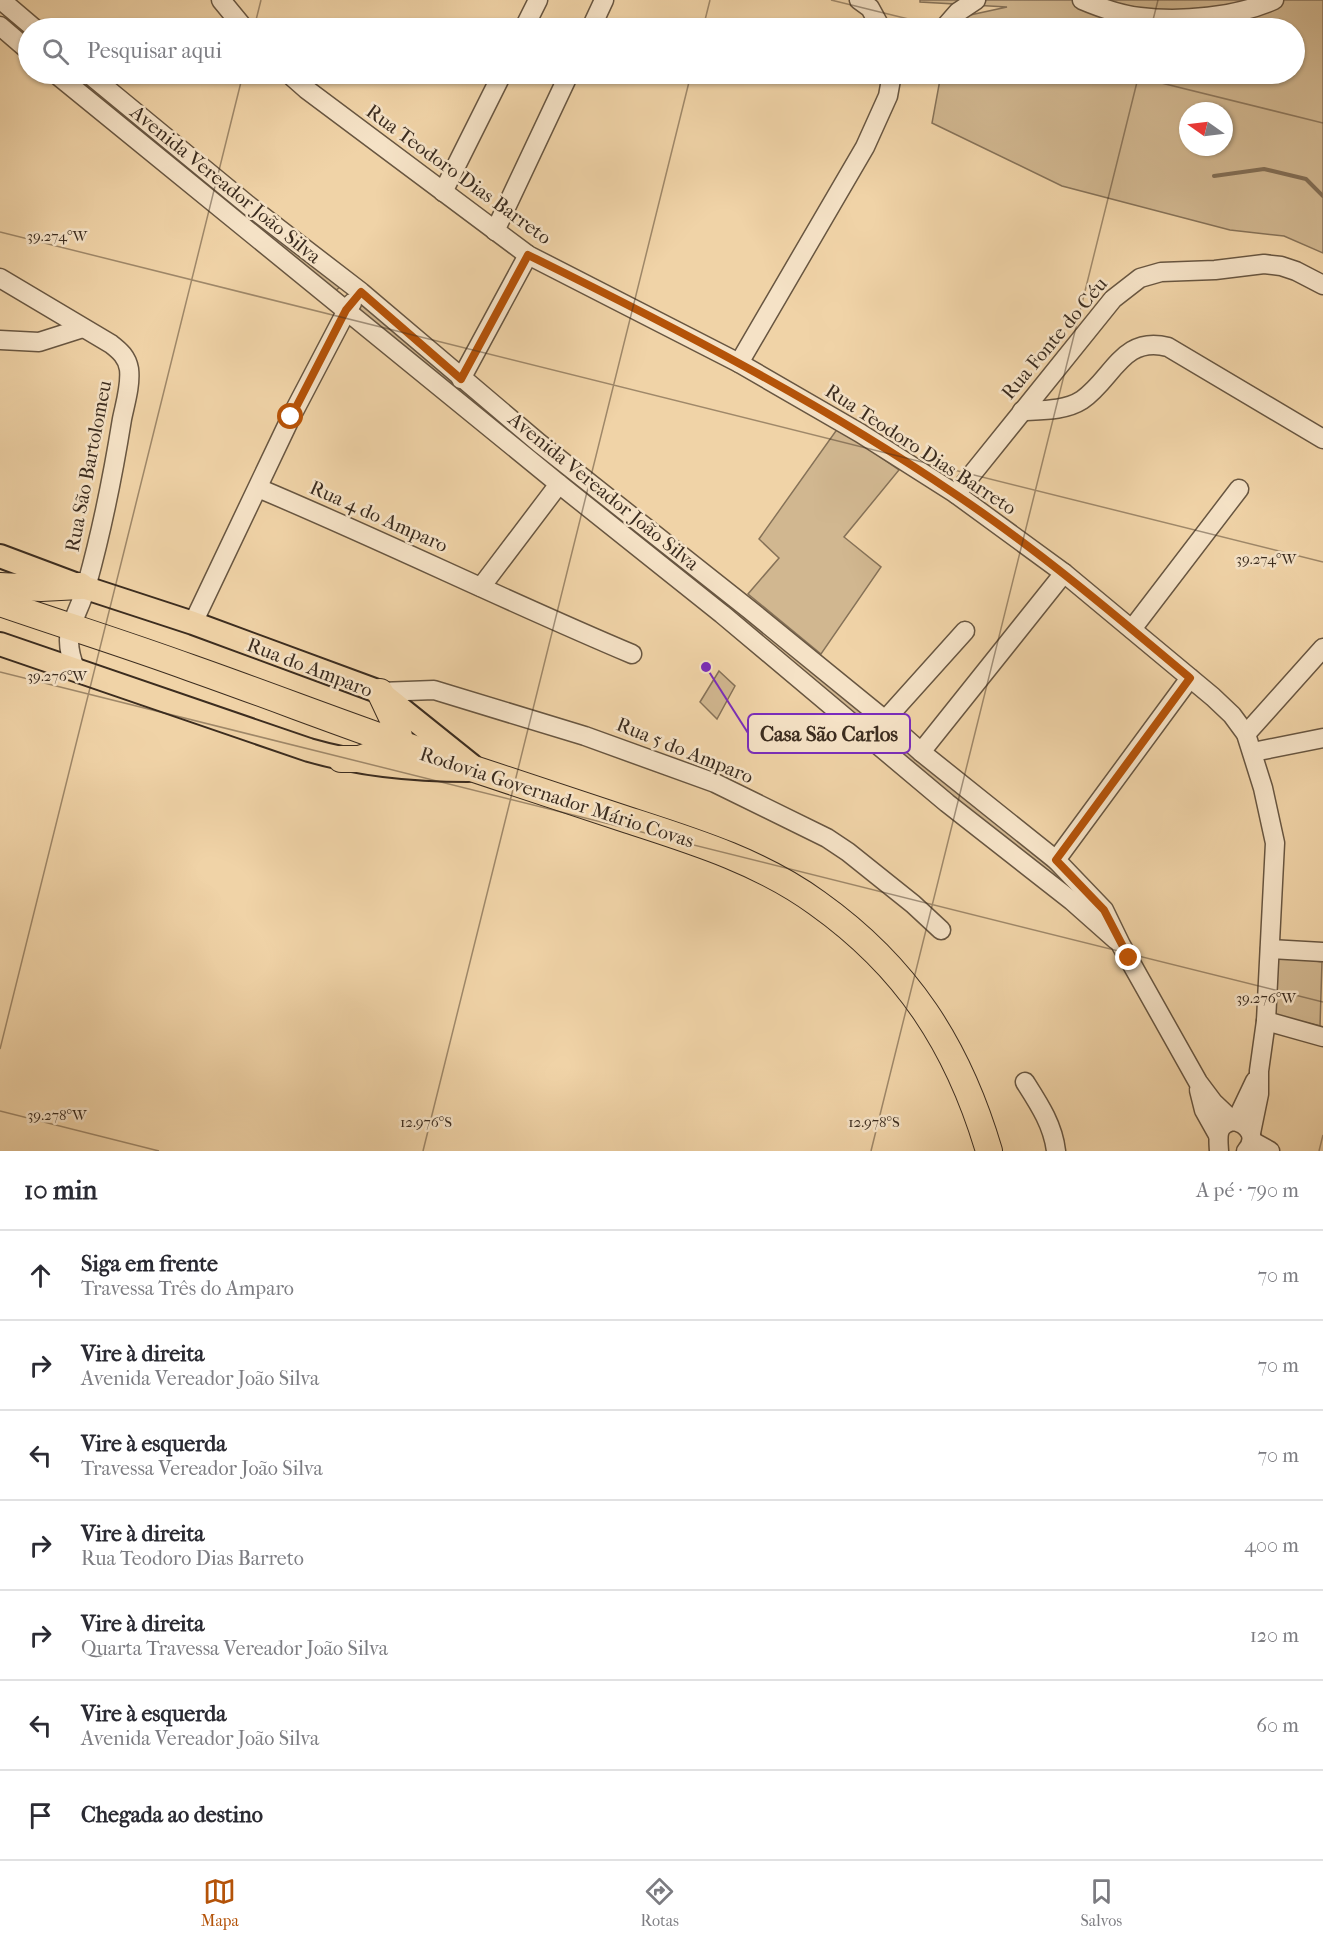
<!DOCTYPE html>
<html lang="pt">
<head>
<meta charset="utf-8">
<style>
  body { margin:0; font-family:"IM FELL French Canon",serif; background:#f7f7f7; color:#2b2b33 }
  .compass { position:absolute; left:1179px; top:102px; width:54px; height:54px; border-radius:50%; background:#fff; box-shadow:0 2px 4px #0004; rotate:284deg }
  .stop { position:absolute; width:18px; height:18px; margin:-14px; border:4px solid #b45309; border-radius:50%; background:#fff }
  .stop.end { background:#b45309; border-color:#fff; box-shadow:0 2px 6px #0008 }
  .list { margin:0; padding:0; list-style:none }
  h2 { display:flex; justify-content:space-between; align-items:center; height:78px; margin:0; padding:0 24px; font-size:26px }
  h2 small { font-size:20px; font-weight:400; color:#7c7c81 }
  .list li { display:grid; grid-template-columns:39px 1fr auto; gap:18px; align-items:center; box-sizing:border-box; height:90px; padding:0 24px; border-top:2px solid #e1e1e2 }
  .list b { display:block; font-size:22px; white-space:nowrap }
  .list p { margin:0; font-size:20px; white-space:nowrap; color:#7c7c81 }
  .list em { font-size:20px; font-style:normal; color:#7c7c81 }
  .icon { flex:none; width:33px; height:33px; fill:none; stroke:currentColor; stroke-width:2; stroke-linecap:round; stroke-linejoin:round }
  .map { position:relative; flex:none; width:1323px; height:1151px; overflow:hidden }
  .search { position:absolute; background:#fff; box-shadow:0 2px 4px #0004; left:18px; right:18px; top:18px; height:66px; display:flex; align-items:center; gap:15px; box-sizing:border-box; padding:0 21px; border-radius:33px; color:#7c7c81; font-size:22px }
  .sheet { height:708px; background:#fff }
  nav { display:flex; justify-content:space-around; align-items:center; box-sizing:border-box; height:84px; border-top:2px solid #e1e1e2; background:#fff; font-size:16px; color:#7c7c81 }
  nav a { display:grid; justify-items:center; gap:3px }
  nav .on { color:#b45309 }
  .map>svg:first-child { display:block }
</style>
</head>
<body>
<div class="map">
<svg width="1323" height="1151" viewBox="0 0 1323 1151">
  <rect width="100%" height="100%" fill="#f0d3a7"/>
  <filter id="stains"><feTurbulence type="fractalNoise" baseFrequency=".00333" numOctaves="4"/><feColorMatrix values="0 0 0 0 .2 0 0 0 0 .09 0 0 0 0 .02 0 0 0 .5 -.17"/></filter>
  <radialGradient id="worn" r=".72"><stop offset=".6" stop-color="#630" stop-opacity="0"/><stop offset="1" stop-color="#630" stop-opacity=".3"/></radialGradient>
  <!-- green -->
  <g fill="#d1b790" stroke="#867258" stroke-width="1.5" fill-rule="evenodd">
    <path d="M920,0H1323V253L1284,236L1230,230L1062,186L932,123L941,74H1294V28H950L952,19L1007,7L920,2ZM1188,111H1224V147H1188Z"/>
    <path d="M58,74H82L340,287L330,295Z"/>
    <path d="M352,297L612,509L602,520L342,306Z"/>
    <path d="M838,428L899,470L844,537L881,567L821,654L748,594L779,558L759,539Z"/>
    <path d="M623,515L1066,881L1072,890L613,529Z"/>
    <path d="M719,671L735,686L717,719L700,702Z"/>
    <path d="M1276,955L1322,962L1320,1026L1270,1014Z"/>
  </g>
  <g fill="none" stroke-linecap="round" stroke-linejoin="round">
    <!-- stream -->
    <path stroke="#826e55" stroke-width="4" d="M1214,176L1264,169L1306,179L1323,196"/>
    <!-- minor casing -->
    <g stroke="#685641" stroke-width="21">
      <g id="minor">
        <path d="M1,0L34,28"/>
        <path d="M221,0L244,28"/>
        <path d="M859,0L870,8L881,28"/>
        <path d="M1082,0C1101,8 1120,15 1140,17C1181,22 1236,17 1274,0"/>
        <path d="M0,26L28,50"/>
        <path d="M524,28L538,0"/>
        <path d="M591,28L604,0"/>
        <path d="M944,28L958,12L976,0"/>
        <path d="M56,74L559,484L722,614L947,803L1072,901L1116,940"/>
        <path d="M89,74L248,205L361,292L539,443L750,610L885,720L921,752L1056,860L1104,910L1121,945L1198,1082L1213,1102L1233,1121"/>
        <path d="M289,74L306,89L528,255L739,363L860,433L956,494L1064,573L1213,697L1232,715L1246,734L1263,788L1275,843L1266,1021L1259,1071V1094L1251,1133"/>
        <path d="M443,192L502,74"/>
        <path d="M495,231L569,74"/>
        <path d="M0,278L111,344C120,351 127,357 129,369C131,385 125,404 122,419C113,475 102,530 87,584C77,622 59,629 76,671"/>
        <path d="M0,340L39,342L83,328"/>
        <path d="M739,363L865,147L888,96L892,74"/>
        <path d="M461,379L528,255"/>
        <path d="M1022,411C1042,410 1065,411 1082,400C1113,379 1122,335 1168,347L1323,439"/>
        <path d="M258,488C384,541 506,601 632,654"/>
        <path d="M956,494L1113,299L1140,278L1161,272L1215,270L1264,264L1281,266L1296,271L1323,285"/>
        <path d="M481,587L559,484"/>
        <path d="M193,623L291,417L347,310L352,303"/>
        <path d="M1132,629L1239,489"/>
        <path d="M380,692L434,690L585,736L715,783L827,838L848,852L913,904L941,930"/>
        <path d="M885,720L965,631"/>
        <path d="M1246,734L1323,648"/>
        <path d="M921,752L1064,573"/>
        <path d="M1253,752L1323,738"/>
        <path d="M1056,860L1190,678"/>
        <path d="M1270,949L1323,952"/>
        <path d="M1266,1021L1323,1037"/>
        <path d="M1025,1082C1039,1104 1053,1125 1056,1151"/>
        <path d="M1199,1090L1204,1110L1218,1135"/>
        <path d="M1236,1121L1255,1081"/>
        <path d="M1252,1141L1270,1151"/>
        <path d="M1219,1151C1218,1136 1216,1125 1233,1121C1249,1124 1258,1138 1246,1151"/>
      </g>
    </g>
    <!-- major casing -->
    <g stroke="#3b2c1f" stroke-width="26">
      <g id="major">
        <path d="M0,556L80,586L193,623L380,692L471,765"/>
        <path d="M0,644L309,750C361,765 414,770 468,770"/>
      </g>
    </g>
    <!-- highway casing -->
    <g stroke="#3b2c1f" stroke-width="28">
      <g id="highway">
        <path d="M0,586L41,588L80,586"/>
        <path d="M0,603C64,625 128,645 191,668C282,700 373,736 465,766C519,784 573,802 628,820C693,841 761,862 817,903C907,967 958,1046 989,1151"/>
        <path d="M341,759H359L401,745L397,728L380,692"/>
      </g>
    </g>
    <!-- minor -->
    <use href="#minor" stroke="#f5e2c6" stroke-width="18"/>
    <!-- major -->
    <use href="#major" stroke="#f0d3a7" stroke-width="22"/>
    <!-- highway -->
    <use href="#highway" stroke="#f0d3a7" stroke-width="26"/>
  </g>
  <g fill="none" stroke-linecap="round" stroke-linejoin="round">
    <!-- route -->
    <path stroke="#b45309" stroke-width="8" d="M291,417L346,310L361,292L461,379L528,255C674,327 820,402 955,494C1037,549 1114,614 1190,678L1056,860L1104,910L1129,958"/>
  </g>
  <!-- ticks -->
  <path fill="none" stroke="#3b2c1f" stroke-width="1.5" stroke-opacity="0.45" d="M831,0L945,28M254,28L261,0M703,28L710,0M1151,28L1158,0M1125,74L1323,123M0,232L1323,562M0,672L1323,1002M0,1049L243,74M0,1111L159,1151M423,1151L691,74M871,1151L1139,74M1319,1151L1323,1135"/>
  <g text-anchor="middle" stroke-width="5" stroke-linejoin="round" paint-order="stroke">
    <!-- street labels -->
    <g font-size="20" fill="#3b2c1f" stroke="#f5e2c6">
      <text transform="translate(459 174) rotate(36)" y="7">Rua Teodoro Dias Barreto</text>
      <text transform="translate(226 184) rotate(39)" y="7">Avenida Vereador João Silva</text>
      <text transform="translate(1054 338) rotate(-50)" y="7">Rua Fonte do Céu</text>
      <text transform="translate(921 449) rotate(33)" y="7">Rua Teodoro Dias Barreto</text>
      <text transform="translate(88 466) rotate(-79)" y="7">Rua São Bartolomeu</text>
      <text transform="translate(604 491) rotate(39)" y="7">Avenida Vereador João Silva</text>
      <text transform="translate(379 516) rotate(24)" y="7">Rua 4 do Amparo</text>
      <text transform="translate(310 667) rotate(21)" y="7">Rua do Amparo</text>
      <text transform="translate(685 750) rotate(22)" y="7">Rua 5 do Amparo</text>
      <text transform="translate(557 797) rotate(18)" y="7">Rodovia Governador Mário Covas</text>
    </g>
  </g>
  <g font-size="15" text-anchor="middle" fill="#3b2c1f" stroke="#f5e2c6" stroke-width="5" stroke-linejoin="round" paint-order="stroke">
    <text x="57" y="241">39.274°W</text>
    <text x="1266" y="564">39.274°W</text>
    <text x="57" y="681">39.276°W</text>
    <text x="1266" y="1003">39.276°W</text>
    <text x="57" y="1120">39.278°W</text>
    <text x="426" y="1127">12.976°S</text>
    <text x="874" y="1127">12.978°S</text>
  </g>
  <!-- callouts -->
  <path fill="none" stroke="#7b2cbf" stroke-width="2" d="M706 667L748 733"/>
  <circle fill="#7b2cbf" stroke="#f5e2c6" stroke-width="2" cx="706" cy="667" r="6"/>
  <rect fill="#f5e2c6" stroke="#7b2cbf" stroke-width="2" x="748" y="714" width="162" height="39" rx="6"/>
  <g font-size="21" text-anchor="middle" font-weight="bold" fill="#3b2c1f">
    <text x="829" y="741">Casa São Carlos</text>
  </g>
  <rect width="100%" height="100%" filter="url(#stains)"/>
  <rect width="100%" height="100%" fill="url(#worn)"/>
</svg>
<svg class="compass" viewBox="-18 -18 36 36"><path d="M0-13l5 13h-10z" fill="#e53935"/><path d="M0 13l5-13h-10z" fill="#7c7c81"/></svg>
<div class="stop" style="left:291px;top:417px"></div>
<div class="stop end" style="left:1129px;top:958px"></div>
<div class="search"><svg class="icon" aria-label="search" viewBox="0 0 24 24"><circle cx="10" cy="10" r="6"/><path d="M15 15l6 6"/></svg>Pesquisar aqui</div>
</div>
<section class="sheet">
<h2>10 min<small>A pé · 790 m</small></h2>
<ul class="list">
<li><svg class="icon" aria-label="ahead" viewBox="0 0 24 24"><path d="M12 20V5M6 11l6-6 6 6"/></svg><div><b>Siga em frente</b><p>Travessa Três do Amparo</p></div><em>70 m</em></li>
<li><svg class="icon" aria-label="right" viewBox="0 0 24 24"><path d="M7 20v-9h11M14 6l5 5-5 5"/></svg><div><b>Vire à direita</b><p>Avenida Vereador João Silva</p></div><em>70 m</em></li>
<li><svg class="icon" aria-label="left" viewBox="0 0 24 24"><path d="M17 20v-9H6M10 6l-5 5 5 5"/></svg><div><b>Vire à esquerda</b><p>Travessa Vereador João Silva</p></div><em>70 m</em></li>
<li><svg class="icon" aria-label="right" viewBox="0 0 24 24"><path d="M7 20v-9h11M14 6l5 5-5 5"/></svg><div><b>Vire à direita</b><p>Rua Teodoro Dias Barreto</p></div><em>400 m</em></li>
<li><svg class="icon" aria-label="right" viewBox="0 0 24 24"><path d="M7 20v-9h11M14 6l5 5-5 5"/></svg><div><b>Vire à direita</b><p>Quarta Travessa Vereador João Silva</p></div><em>120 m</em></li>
<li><svg class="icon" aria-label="left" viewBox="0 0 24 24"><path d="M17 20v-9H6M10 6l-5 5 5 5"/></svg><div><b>Vire à esquerda</b><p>Avenida Vereador João Silva</p></div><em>60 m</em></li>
<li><svg class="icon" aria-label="arrive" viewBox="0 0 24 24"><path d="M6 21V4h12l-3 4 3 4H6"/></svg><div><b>Chegada ao destino</b></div></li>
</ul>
</section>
<nav>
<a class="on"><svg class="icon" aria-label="map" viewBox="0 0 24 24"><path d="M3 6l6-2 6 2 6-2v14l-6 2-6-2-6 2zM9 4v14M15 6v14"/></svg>Mapa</a>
<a><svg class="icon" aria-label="directions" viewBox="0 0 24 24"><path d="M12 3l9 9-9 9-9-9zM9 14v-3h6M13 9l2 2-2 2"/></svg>Rotas</a>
<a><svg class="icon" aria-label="saved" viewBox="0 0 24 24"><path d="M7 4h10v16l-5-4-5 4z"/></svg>Salvos</a>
</nav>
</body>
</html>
